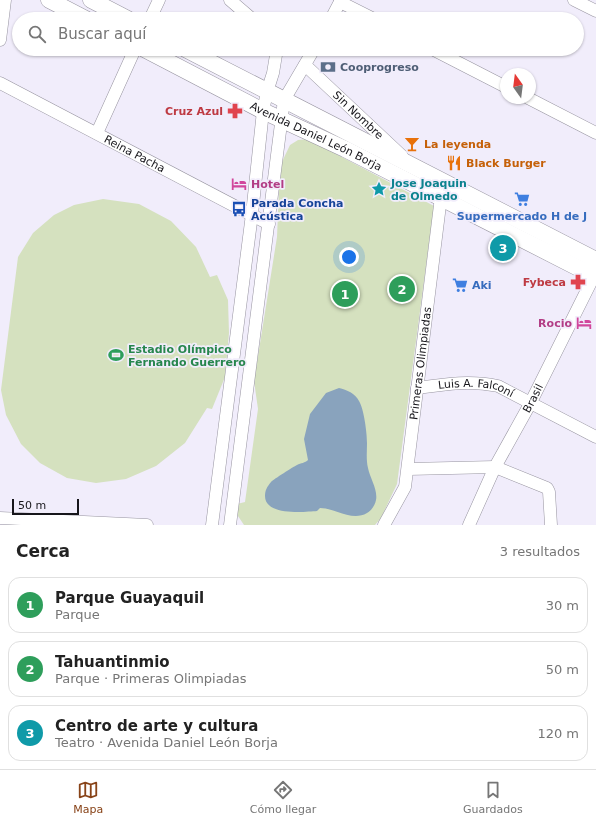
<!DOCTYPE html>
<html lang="es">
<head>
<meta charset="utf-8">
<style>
  body { margin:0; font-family:"DejaVu Sans",sans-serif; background:#f2f2f2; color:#222 }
  .compass { position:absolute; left:500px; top:68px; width:36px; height:36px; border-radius:50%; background:#fff; box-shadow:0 1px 3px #0004; rotate:346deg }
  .scale { position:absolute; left:12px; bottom:10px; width:67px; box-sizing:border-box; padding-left:4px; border:2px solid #17161b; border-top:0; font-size:11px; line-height:14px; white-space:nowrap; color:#17161b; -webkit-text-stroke:3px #f1edfb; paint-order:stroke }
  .you { position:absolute; left:349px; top:257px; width:14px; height:14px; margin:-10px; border:3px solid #fff; border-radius:50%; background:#1a73e8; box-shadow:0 0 0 6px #1a73e833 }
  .badge { display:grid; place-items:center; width:26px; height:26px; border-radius:50%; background:#884318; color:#fff; font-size:13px; font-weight:700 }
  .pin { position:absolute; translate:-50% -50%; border:2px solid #fff; box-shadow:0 1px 4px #0006 }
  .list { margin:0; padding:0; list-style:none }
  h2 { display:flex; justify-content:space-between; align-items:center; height:52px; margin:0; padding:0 16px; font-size:17px }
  h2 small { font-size:13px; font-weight:400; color:#767676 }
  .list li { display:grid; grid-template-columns:26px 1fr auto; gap:12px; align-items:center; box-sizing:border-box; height:56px; margin:0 8px 8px; padding:0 8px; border:1px solid #e0e0e0; border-radius:12px }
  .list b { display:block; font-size:15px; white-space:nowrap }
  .list p { margin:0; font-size:13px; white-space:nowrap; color:#767676 }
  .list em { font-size:13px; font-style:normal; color:#767676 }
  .icon { flex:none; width:22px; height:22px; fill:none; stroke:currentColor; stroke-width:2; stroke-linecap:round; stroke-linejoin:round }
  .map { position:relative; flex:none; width:596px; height:525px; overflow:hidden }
  .search { position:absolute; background:#fff; box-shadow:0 1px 3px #0004; left:12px; right:12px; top:12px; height:44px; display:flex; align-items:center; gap:10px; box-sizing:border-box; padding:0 14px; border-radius:22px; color:#767676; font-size:15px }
  .sheet { height:244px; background:#fff }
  nav { display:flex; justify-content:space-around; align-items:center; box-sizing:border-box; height:56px; border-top:1px solid #e0e0e0; background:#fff; font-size:11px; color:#767676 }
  nav a { display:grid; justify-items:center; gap:2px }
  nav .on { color:#884318 }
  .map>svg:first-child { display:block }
</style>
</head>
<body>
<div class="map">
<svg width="596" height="525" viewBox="0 0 596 525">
  <rect width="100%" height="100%" fill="#f1edfb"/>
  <!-- green -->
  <g fill="#d5e1bf">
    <path d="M308,139L434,206L397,484L381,518L375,525H244L236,513L237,504L245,502L258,409L254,381L277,237L280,166L290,145L298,140Z"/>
    <path d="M103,199L139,204L171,221L196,247L210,277L217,275L228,300L229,333L225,377L212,409L207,408L185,443L156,466L126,479L96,483L67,478L40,463L21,444L6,415L1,390L18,257L33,233L54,215L74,205Z"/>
  </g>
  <!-- water -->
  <path fill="#89a3bd" d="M339,388C347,390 355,393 359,401C364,409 367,433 367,443C367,451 366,460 368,468C370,478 378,490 376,500C375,505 372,510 367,513C352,522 335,508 320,508L317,511C304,512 265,516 265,496C265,490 267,487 271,482C274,479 293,467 297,465C301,463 305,463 308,460L304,439L310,414L326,393Z"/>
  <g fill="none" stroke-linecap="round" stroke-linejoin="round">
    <!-- minor casing -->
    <g stroke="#9794a0" stroke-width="13">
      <g id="minor">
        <path d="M230,0L252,19"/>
        <path d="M574,0L596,11"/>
        <path d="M340,2L374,19"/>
        <path d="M150,19L159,0"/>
        <path d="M331,19L341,0"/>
        <path d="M0,40L5,0"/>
        <path d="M432,49L506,87"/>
        <path id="s1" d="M305,65L402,156"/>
        <path id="s2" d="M0,83L269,224"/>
        <path d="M528,98L596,133"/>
        <path d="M97,133L135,49"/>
        <path id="s3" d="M417,388C445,384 470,380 498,386L596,437"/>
        <path d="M408,469L495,467L547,488L549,492L551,525"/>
        <path d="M0,518L147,525"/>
        <path d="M212,525L252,214L263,111L267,92L273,73L276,55L274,49"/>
        <path d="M230,525L284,100L314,49"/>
        <path id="s4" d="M384,525L405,487L441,197"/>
        <path id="s5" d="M469,525L495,467L530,404L596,272"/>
      </g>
    </g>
    <!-- major casing -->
    <g stroke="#9794a0" stroke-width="17">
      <g id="major">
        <path d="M49,0L86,19"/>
        <path d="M91,0L128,19"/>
        <path id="s6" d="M144,49L263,111L345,149L596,277"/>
        <path d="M185,49L596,260"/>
      </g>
    </g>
    <!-- minor -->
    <use href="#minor" stroke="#fff" stroke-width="12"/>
    <!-- major -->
    <use href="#major" stroke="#fff" stroke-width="16"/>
  </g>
  <!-- icons -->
  <defs>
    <g id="bank-bare" transform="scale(1.2)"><path d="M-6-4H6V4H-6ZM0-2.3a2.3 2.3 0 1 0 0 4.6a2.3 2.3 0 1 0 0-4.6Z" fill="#5c6f8a" stroke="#f1edfb" stroke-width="2.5" paint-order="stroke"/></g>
    <g id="pharmacy-bare" transform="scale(1.2)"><path d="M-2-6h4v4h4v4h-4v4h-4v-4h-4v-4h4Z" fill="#e0444e" stroke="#f1edfb" stroke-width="2.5" paint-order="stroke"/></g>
    <g id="bar-bare" transform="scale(1.2)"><path d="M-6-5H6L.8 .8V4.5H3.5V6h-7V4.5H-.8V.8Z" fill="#e8710a" stroke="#f1edfb" stroke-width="2.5" paint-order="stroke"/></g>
    <g id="restaurant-bare" transform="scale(1.2)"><path d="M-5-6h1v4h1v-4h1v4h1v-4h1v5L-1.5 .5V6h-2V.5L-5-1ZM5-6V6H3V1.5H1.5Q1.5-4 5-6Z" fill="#e8710a" stroke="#f1edfb" stroke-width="2.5" paint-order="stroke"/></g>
    <g id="hotel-bare" transform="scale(1.2)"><path d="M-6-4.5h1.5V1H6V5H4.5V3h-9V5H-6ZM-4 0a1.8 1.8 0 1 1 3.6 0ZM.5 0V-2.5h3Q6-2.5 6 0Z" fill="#d1479c" stroke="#f1edfb" stroke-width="2.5" paint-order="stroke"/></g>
    <g id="sight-bare" transform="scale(1.2)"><path d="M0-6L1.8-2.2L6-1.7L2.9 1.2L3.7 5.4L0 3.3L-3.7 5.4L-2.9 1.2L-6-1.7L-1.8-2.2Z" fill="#0f9aa8" stroke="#f1edfb" stroke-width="2.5" paint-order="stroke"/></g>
    <g id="supermarket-bare" transform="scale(1.2)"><path d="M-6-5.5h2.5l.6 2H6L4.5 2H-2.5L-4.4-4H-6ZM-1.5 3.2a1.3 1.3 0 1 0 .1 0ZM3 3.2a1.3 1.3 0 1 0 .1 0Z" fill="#3f7fe0" stroke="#f1edfb" stroke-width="2.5" paint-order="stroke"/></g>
    <g id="bus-bare" transform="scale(1.2)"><path d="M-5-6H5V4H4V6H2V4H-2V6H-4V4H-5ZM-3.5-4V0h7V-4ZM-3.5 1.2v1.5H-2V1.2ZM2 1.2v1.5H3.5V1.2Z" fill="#1a4fb4" stroke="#f1edfb" stroke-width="2.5" paint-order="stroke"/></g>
    <g id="stadium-bare" transform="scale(1.2)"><path d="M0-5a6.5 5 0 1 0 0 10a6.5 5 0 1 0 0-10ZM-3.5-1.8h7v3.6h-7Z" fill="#2e9e5b" stroke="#f1edfb" stroke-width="2.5" paint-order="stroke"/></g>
  </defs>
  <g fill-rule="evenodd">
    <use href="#bank-bare" x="328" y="67"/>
    <use href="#pharmacy-bare" x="235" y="111"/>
    <use href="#bar-bare" x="412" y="144"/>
    <use href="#restaurant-bare" x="454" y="163"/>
    <use href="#hotel-bare" x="239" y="184"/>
    <use href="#sight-bare" x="379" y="189"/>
    <use href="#supermarket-bare" x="522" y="199"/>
    <use href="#bus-bare" x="239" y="209"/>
    <use href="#pharmacy-bare" x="578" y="282"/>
    <use href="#supermarket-bare" x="460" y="285"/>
    <use href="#hotel-bare" x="584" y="323"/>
    <use href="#stadium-bare" x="116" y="355"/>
  </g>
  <g text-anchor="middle" stroke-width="3.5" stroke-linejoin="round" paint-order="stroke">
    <!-- service labels -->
    <g font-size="11" font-weight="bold" fill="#4e5e75" stroke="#f1edfb" text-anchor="start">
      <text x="340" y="71">Cooprogreso</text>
    </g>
    <!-- health labels -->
    <g font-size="11" font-weight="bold" fill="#be3a42" stroke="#f1edfb" text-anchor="end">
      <text x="223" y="115">Cruz Azul</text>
      <text x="566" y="286">Fybeca</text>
    </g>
    <!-- street labels -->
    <g font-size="11" fill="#17161b" stroke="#f1edfb">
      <text dy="4" stroke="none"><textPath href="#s1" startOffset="73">Sin Nombre</textPath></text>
      <text dy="4" stroke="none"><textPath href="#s6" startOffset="193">Avenida Daniel León Borja</textPath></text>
      <text dy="4" stroke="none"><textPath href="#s2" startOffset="152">Reina Pacha</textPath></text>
      <text dy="4" stroke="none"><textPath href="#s4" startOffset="168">Primeras Olimpiadas</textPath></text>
      <text dy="4" stroke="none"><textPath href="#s3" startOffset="60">Luis A. Falconí</textPath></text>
      <text dy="4" stroke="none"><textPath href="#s5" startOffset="142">Brasil</textPath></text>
    </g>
    <!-- food labels -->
    <g font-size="11" font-weight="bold" fill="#c56008" stroke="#f1edfb" text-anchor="start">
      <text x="424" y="148">La leyenda</text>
      <text x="466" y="167">Black Burger</text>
    </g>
    <!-- culture labels -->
    <g font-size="11" font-weight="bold" fill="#0d838f" stroke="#f1edfb" text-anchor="start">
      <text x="391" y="187">Jose Joaquin<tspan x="391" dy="13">de Olmedo</tspan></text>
    </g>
    <!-- hotel labels -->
    <g font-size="11" font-weight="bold" fill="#b23c85" stroke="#f1edfb" text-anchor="start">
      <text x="251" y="188">Hotel</text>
      <text x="572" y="327" text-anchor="end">Rocio</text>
    </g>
    <!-- transit labels -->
    <g font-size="11" font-weight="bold" fill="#164399" stroke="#f1edfb" text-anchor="start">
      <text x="251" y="207">Parada Concha<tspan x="251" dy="13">Acústica</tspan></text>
    </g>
    <!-- shop labels -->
    <g font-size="11" font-weight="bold" fill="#366cbe" stroke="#f1edfb">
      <text x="522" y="220">Supermercado H de J</text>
      <text x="472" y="289" text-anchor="start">Aki</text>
    </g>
    <!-- leisure labels -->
    <g font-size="11" font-weight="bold" fill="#27864d" stroke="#f1edfb" text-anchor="start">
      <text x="128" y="353">Estadio Olímpico<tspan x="128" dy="13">Fernando Guerrero</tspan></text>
    </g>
  </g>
</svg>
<svg class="compass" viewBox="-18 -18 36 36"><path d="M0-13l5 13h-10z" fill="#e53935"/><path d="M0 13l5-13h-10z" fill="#767676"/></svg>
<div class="scale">50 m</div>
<div class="you"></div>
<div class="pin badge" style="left:345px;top:294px;background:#2e9e5b">1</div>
<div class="pin badge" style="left:402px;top:289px;background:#2e9e5b">2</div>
<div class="pin badge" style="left:503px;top:248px;background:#0f9aa8">3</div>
<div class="search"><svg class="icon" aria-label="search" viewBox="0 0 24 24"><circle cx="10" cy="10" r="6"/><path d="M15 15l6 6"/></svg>Buscar aquí</div>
</div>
<section class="sheet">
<h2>Cerca<small>3 resultados</small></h2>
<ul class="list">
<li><span class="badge" style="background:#2e9e5b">1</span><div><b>Parque Guayaquil</b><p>Parque</p></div><em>30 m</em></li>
<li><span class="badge" style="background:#2e9e5b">2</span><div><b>Tahuantinmio</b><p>Parque · Primeras Olimpiadas</p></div><em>50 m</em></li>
<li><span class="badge" style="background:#0f9aa8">3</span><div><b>Centro de arte y cultura</b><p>Teatro · Avenida Daniel León Borja</p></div><em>120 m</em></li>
</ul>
</section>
<nav>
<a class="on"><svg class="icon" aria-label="map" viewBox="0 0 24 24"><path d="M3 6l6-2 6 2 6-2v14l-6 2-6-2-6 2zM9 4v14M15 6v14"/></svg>Mapa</a>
<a><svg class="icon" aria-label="directions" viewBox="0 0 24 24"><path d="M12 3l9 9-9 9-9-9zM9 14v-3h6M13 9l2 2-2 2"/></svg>Cómo llegar</a>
<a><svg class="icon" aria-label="saved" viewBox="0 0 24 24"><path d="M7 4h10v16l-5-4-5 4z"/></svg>Guardados</a>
</nav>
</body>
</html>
